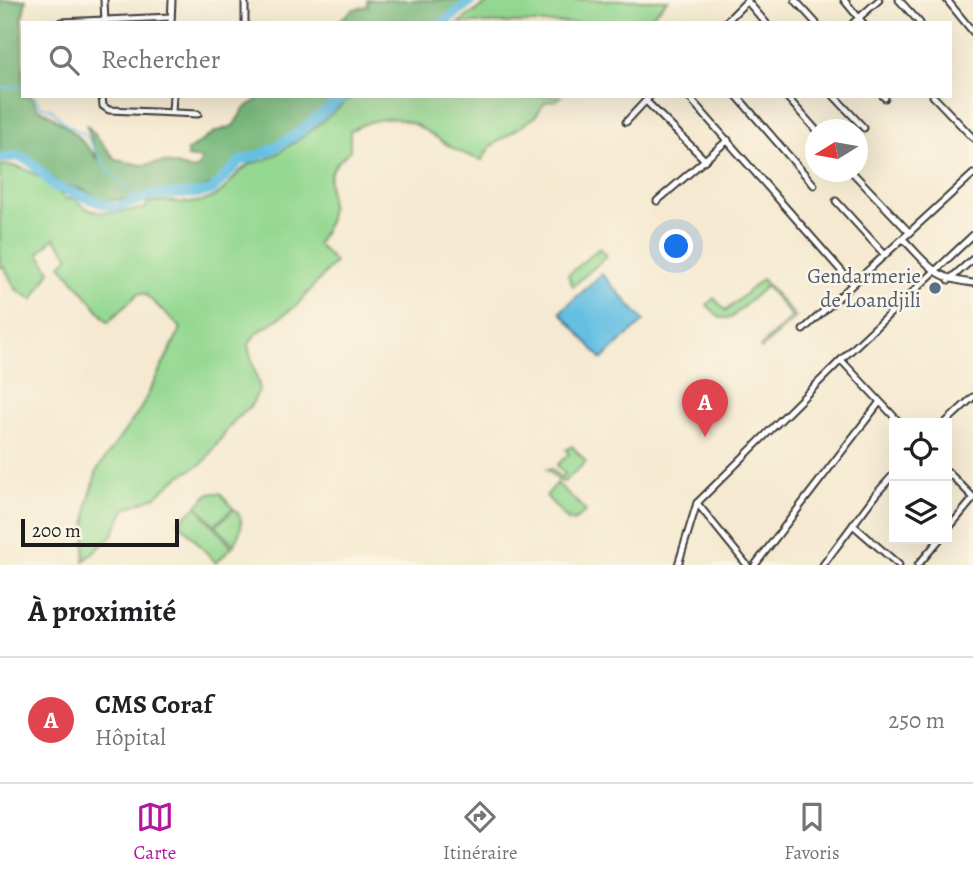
<!DOCTYPE html>
<html lang="fr">
<head>
<meta charset="utf-8">
<style>
  body { margin:0; font-family:Alegreya,serif; background:#f6f6f6; color:#202124 }
  .controls { position:absolute; right:21px; bottom:21px; display:grid; overflow:hidden; border-radius:0px; box-shadow:0 7px 28px #0002 }
  .controls button { width:63px; height:63px; display:grid; place-items:center; padding:0; border:0; border-bottom:2px solid #e0e0e0; background:#fff; color:#202124; font:35px sans-serif }
  .compass { position:absolute; left:805px; top:119px; width:63px; height:63px; border-radius:50%; background:#fff; box-shadow:0 7px 28px #0002; rotate:259deg }
  .scale { position:absolute; left:21px; bottom:18px; width:158px; box-sizing:border-box; padding-left:7px; border:4px solid #1c1c1c; border-top:0; font-size:19px; line-height:24px; white-space:nowrap; color:#1c1c1c; -webkit-text-stroke:5px #fcf5e5; paint-order:stroke }
  .you { position:absolute; left:677px; top:247px; width:24px; height:24px; margin:-18px; border:5px solid #fff; border-radius:50%; background:#1a73e8; box-shadow:0 0 0 10px #1a73e833 }
  .badge { display:grid; place-items:center; width:46px; height:46px; border-radius:50%; background:#b5179e; color:#fff; font-size:23px; font-weight:700 }
  .pin { position:absolute; translate:-50% -58px; filter:drop-shadow(0 2px 4px #0008) }
  .pin::after { content:''; position:absolute; top:37px; width:24px; height:21px; background:inherit; clip-path:polygon(0 0,100% 0,50% 100%) }
  .list { margin:0; padding:0; list-style:none }
  h2 { display:flex; justify-content:space-between; align-items:center; height:91px; margin:0; padding:0 28px; font-size:30px }
  h2 small { font-size:23px; font-weight:400; color:#757577 }
  .list li { display:grid; grid-template-columns:46px 1fr auto; gap:21px; align-items:center; box-sizing:border-box; height:126px; padding:0 28px; border-top:2px solid #e0e0e0 }
  .list b { display:block; font-size:26px; white-space:nowrap }
  .list p { margin:0; font-size:23px; white-space:nowrap; color:#757577 }
  .list em { font-size:23px; font-style:normal; color:#757577 }
  .icon { flex:none; width:38px; height:38px; fill:none; stroke:currentColor; stroke-width:2; stroke-linecap:round; stroke-linejoin:round }
  .map { position:relative; flex:none; width:973px; height:565px; overflow:hidden }
  .search { position:absolute; background:#fff; box-shadow:0 7px 28px #0002; left:21px; right:21px; top:21px; height:77px; display:flex; align-items:center; gap:18px; box-sizing:border-box; padding:0 24px; border-radius:0px; color:#757577; font-size:26px }
  .sheet { height:217px; background:#fff }
  nav { display:flex; justify-content:space-around; align-items:center; box-sizing:border-box; height:98px; border-top:2px solid #e0e0e0; background:#fff; font-size:19px; color:#757577 }
  nav a { display:grid; justify-items:center; gap:4px }
  nav .on { color:#b5179e }
  .map>svg:first-child { display:block }
</style>
</head>
<body>
<div class="map">
<svg width="973" height="565" viewBox="0 0 973 565">
  <rect width="100%" height="100%" fill="#fcf5e5"/>
  <filter id="ink" filterUnits="userSpaceOnUse"><feTurbulence type="fractalNoise" baseFrequency=".0143" numOctaves="2"/><feDisplacementMap in="SourceGraphic" scale="14" xChannelSelector="R" yChannelSelector="G"/><feConvolveMatrix kernelMatrix="1 2 1 2 8 2 1 2 1" color-interpolation-filters="sRGB"/></filter>
  <filter id="wash" filterUnits="userSpaceOnUse"><feTurbulence type="fractalNoise" baseFrequency=".00686" numOctaves="4" result="noise"/><feDisplacementMap in="SourceGraphic" scale="28" xChannelSelector="R" yChannelSelector="G"/><feGaussianBlur stdDeviation="1.57" result="paint"/><feColorMatrix in="noise" values="0 0 0 0 0 0 0 0 0 0 0 0 0 0 0 0 0 1.4 0 .05"/><feComposite in="paint" operator="in"/></filter>
  <g filter="url(#wash)">
    <rect width="100%" height="100%" fill="#f5ead1"/>
    <!-- green -->
    <g fill="#94d891" stroke="#587a56" stroke-width="2">
      <path d="M492,0H668L645,23H458Z"/>
      <path d="M352,96H561L557,100L545,102L535,117L490,147L482,160C428,147 414,95 350,131V151C315,179 336,186 329,218C328,227 321,236 317,244L335,262L296,306L255,335L248,346L260,389L250,407L234,421L203,463L177,478L155,497L125,509L112,536L84,561L88,503L97,470L141,408L181,328L145,294L139,293L108,322L61,265L69,256L54,238L39,253L50,271L33,300L16,289L4,267L0,268V166C24,162 49,182 66,199L75,198C91,220 122,212 146,208L147,203C168,197 193,209 215,196C228,189 236,171 250,164C257,161 264,161 271,157C301,140 326,119 352,96Z"/>
      <path d="M599,248L607,256L573,286L568,275Z"/>
      <path d="M762,279L796,317L761,349L760,347L792,317L766,286L731,318H720L707,305L714,298L726,311Z"/>
      <path d="M572,446L586,462L564,482L559,481L547,469H552L561,478L565,474L557,465L569,454L566,450Z"/>
      <path d="M557,483L586,511L574,521L568,520L546,496Z"/>
      <path d="M209,493H220L233,508L215,525L197,506Z"/>
      <path d="M196,506L232,547L216,563L179,522Z"/>
      <path d="M234,509C247,521 240,532 234,545L216,526Z"/>
    </g>
    <!-- forest -->
    <g fill="#77b87b" stroke="#4a6a4c" stroke-width="2">
      <path d="M0,0H26L22,20L23,96H32L37,108C58,117 85,141 98,160L86,124L116,160L142,165L164,162L194,170L198,168L202,159L187,157V151L215,132L233,126L244,109L262,96H338L300,128L267,149L241,158L215,183L198,190L155,192L129,199L103,201L84,190L59,184L24,154L0,156Z"/>
      <path d="M367,0H467L439,23H336L354,9L368,6Z"/>
    </g>
    <!-- water -->
    <path fill="#65bfe3" stroke="#406e80" stroke-width="2" d="M602,274L644,321L602,359L560,312Z"/>
    <g fill="none" stroke-linecap="round" stroke-linejoin="round">
      <!-- stream -->
      <g stroke="#65bfe3" stroke-width="2">
        <path d="M0,89L18,86L23,88"/>
        <path d="M35,96L40,106L50,108L68,126L85,134L110,172L127,189L134,201"/>
      </g>
      <!-- river -->
      <g stroke="#65bfe3" stroke-width="10">
        <path d="M443,23L472,0"/>
        <path d="M0,159L17,156L30,161L54,186L115,208L152,195L201,193L212,190L240,161L267,152L294,136L344,96"/>
      </g>
    </g>
  </g>
  <g filter="url(#ink)">
    <g fill="none" stroke-linecap="round" stroke-linejoin="round">
      <!-- street casing -->
      <g stroke="#3d3b37" stroke-width="9">
        <g id="street">
          <path d="M104,0L105,23"/>
          <path d="M795,0L816,23"/>
          <path d="M844,0L863,23"/>
          <path d="M899,0L920,23"/>
          <path d="M947,0L973,32"/>
          <path d="M747,1L766,23"/>
          <path d="M61,22L171,17"/>
          <path d="M171,23L172,0"/>
          <path d="M245,23V0"/>
          <path d="M725,23L748,0"/>
          <path d="M853,23L879,0"/>
          <path d="M102,96L103,106L109,110L198,114"/>
          <path d="M688,96L852,283"/>
          <path d="M737,96L814,185"/>
          <path d="M786,96L816,130"/>
          <path d="M834,96L864,128"/>
          <path d="M883,96L885,98"/>
          <path d="M933,96L973,138"/>
          <path d="M646,101L705,160"/>
          <path d="M172,112L173,96"/>
          <path d="M626,122L650,96"/>
          <path d="M852,172L910,233"/>
          <path d="M657,201L728,140"/>
          <path d="M836,201L885,255"/>
          <path d="M903,239C929,265 934,279 973,283"/>
          <path d="M949,280L973,259"/>
          <path d="M803,330L973,174"/>
          <path d="M841,360L900,423"/>
          <path d="M945,423L973,397"/>
          <path d="M947,471L973,497"/>
          <path d="M697,503L747,565"/>
          <path d="M853,525L899,565"/>
          <path d="M947,530L973,499"/>
          <path d="M678,565L697,503L841,360L973,235"/>
          <path d="M755,565L879,403"/>
          <path d="M823,565L876,494L894,474"/>
          <path d="M918,565L940,539"/>
        </g>
      </g>
      <!-- street -->
      <use href="#street" stroke="#fff" stroke-width="5"/>
    </g>
  </g>
  <!-- markers -->
  <circle fill="#5c6f8a" stroke="#fcf5e5" stroke-width="2.5" cx="935" cy="288" r="7"/>
  <g text-anchor="middle" stroke-width="5" stroke-linejoin="round" paint-order="stroke">
    <!-- service labels -->
    <g font-size="21" fill="#4e5e75" stroke="#fcf5e5" text-anchor="end">
      <text x="921" y="283">Gendarmerie<tspan x="921" dy="24">de Loandjili</tspan></text>
    </g>
  </g>
</svg>
<div class="controls">
<button><svg class="icon" aria-label="locate" viewBox="0 0 24 24"><circle cx="12" cy="12" r="6"/><path d="M12 2v4M12 18v4M2 12h4M18 12h4"/></svg></button>
<button><svg class="icon" aria-label="layers" viewBox="0 0 24 24"><path d="M12 4l9 5-9 5-9-5zM3 14l9 5 9-5"/></svg></button>
</div>
<svg class="compass" viewBox="-18 -18 36 36"><path d="M0-13l5 13h-10z" fill="#e53935"/><path d="M0 13l5-13h-10z" fill="#757577"/></svg>
<div class="scale">200 m</div>
<div class="you"></div>
<div class="pin badge" style="left:705px;top:437px;background:#e0444e">A</div>
<div class="search"><svg class="icon" aria-label="search" viewBox="0 0 24 24"><circle cx="10" cy="10" r="6"/><path d="M15 15l6 6"/></svg>Rechercher</div>
</div>
<section class="sheet">
<h2>À proximité<small></small></h2>
<ul class="list">
<li><span class="badge" style="background:#e0444e">A</span><div><b>CMS Coraf</b><p>Hôpital</p></div><em>250 m</em></li>
</ul>
</section>
<nav>
<a class="on"><svg class="icon" aria-label="map" viewBox="0 0 24 24"><path d="M3 6l6-2 6 2 6-2v14l-6 2-6-2-6 2zM9 4v14M15 6v14"/></svg>Carte</a>
<a><svg class="icon" aria-label="directions" viewBox="0 0 24 24"><path d="M12 3l9 9-9 9-9-9zM9 14v-3h6M13 9l2 2-2 2"/></svg>Itinéraire</a>
<a><svg class="icon" aria-label="saved" viewBox="0 0 24 24"><path d="M7 4h10v16l-5-4-5 4z"/></svg>Favoris</a>
</nav>
</body>
</html>
